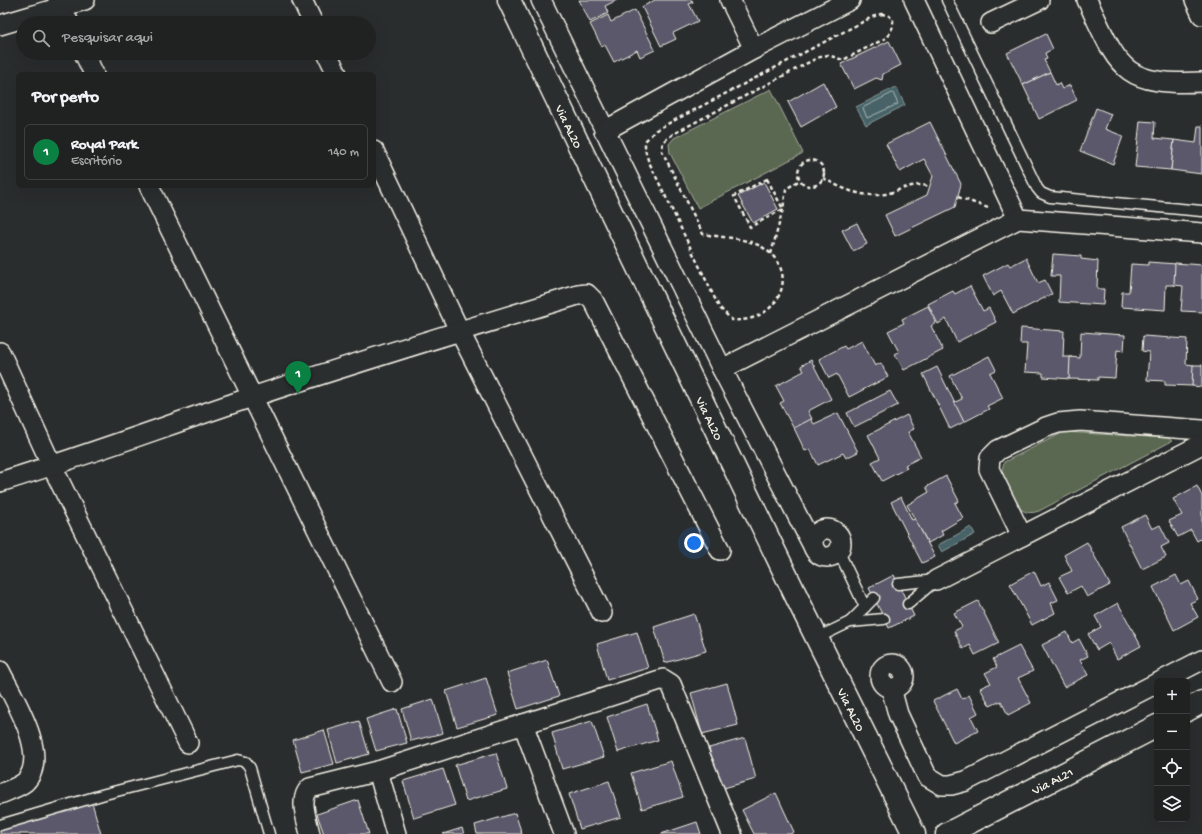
<!DOCTYPE html>
<html lang="pt">
<head>
<meta charset="utf-8">
<style>
  body { margin:0; font-family:"Gochi Hand",sans-serif; background:#282a2a; color:#f1f3f6 }
  .controls { position:absolute; right:12px; bottom:12px; display:grid; overflow:hidden; border-radius:6px; box-shadow:0 4px 16px #0002 }
  .controls button { width:36px; height:36px; display:grid; place-items:center; padding:0; border:0; border-bottom:1px solid #3d3f40; background:#202222; color:#f1f3f6; font:20px sans-serif }
  .you { position:absolute; left:694px; top:543px; width:14px; height:14px; margin:-10px; border:3px solid #fff; border-radius:50%; background:#1a73e8; box-shadow:0 0 0 6px #1a73e833 }
  .badge { display:grid; place-items:center; width:26px; height:26px; border-radius:50%; background:#0b8043; color:#fff; font-size:13px; font-weight:700 }
  .pin { position:absolute; translate:-50% -33px; filter:drop-shadow(0 1px 2px #0008) }
  .pin::after { content:''; position:absolute; top:21px; width:14px; height:12px; background:inherit; clip-path:polygon(0 0,100% 0,50% 100%) }
  .list { margin:0; padding:0; list-style:none }
  h2 { display:flex; justify-content:space-between; align-items:center; height:52px; margin:0; padding:0 16px; font-size:17px }
  h2 small { font-size:13px; font-weight:400; color:#a2a4a5 }
  .list li { display:grid; grid-template-columns:26px 1fr auto; gap:12px; align-items:center; box-sizing:border-box; height:56px; margin:0 8px 8px; padding:0 8px; border:1px solid #3d3f40; border-radius:6px }
  .list b { display:block; font-size:15px; white-space:nowrap }
  .list p { margin:0; font-size:13px; white-space:nowrap; color:#a2a4a5 }
  .list em { font-size:13px; font-style:normal; color:#a2a4a5 }
  .icon { flex:none; width:22px; height:22px; fill:none; stroke:currentColor; stroke-width:2; stroke-linecap:round; stroke-linejoin:round }
  .map { position:relative; flex:none; width:1202px; height:834px; overflow:hidden }
  .search { position:absolute; background:#202222; box-shadow:0 4px 16px #0002; left:16px; top:16px; width:360px; height:44px; display:flex; align-items:center; gap:10px; box-sizing:border-box; padding:0 14px; border-radius:22px; color:#a2a4a5; font-size:15px }
  .panel { position:absolute; background:#202222; box-shadow:0 4px 16px #0002; left:16px; top:72px; width:360px; height:116px; border-radius:6px }
  .map>svg:first-child { display:block }
</style>
</head>
<body>
<div class="map">
<svg width="1202" height="834" viewBox="0 0 1202 834">
  <rect width="100%" height="100%" fill="#2a2d2e"/>
  <filter id="ink" filterUnits="userSpaceOnUse"><feTurbulence type="fractalNoise" baseFrequency=".025" numOctaves="2"/><feDisplacementMap in="SourceGraphic" scale="8" xChannelSelector="R" yChannelSelector="G"/><feConvolveMatrix kernelMatrix="1 2 1 2 8 2 1 2 1" color-interpolation-filters="sRGB"/></filter>
  <g filter="url(#ink)">
    <!-- green -->
    <g fill="#5a6851" stroke="#a7ac9c">
      <path d="M771,89L803,153L698,208L670,153L669,144L674,138Z"/>
      <path d="M1064,432L1168,438L1172,441L1039,511C1030,514 1024,513 1017,506L1001,474L1004,462Z"/>
    </g>
    <!-- water -->
    <g fill="#466368" stroke="#8c9c9b">
      <path d="M896,87L905,105L866,125L856,107Z"/>
      <path d="M971,527L975,534L942,552L938,545Z"/>
    </g>
    <g fill="none" stroke-linecap="round" stroke-linejoin="round">
      <!-- shore -->
      <path stroke="#aeb8b5" stroke-width="1" d="M893,93L898,104L867,118L863,108Z"/>
    </g>
    <!-- building -->
    <g fill="#5a596b" stroke="#f4f1e8">
      <path d="M579,0H617L605,6L608,13L590,22Z"/>
      <path d="M655,0H692L693,2L689,4L698,21L673,33L676,39L661,46L642,7Z"/>
      <path d="M635,10L655,50L640,57L637,50L614,62L605,45L602,47L590,24L608,15L611,22Z"/>
      <path d="M1046,34L1053,49L1045,53L1047,59L1044,60L1050,72L1023,85L1007,53Z"/>
      <path d="M889,41L901,65L883,74L882,80L876,78L854,89L841,64Z"/>
      <path d="M1050,72L1056,85L1059,83L1062,89L1070,85L1077,100L1039,119L1023,85Z"/>
      <path d="M823,82L836,107L801,127L788,102Z"/>
      <path d="M1096,108L1111,114L1105,129L1123,136L1113,164L1080,151Z"/>
      <path d="M1140,121L1155,122L1154,138L1174,140L1171,170L1135,167Z"/>
      <path d="M930,122L961,184L955,207L895,236L885,215L927,195L933,176L924,159L900,172L886,144Z"/>
      <path d="M1198,126H1202V174L1171,170L1174,140L1196,143Z"/>
      <path d="M764,182L778,209L753,223L738,196Z"/>
      <path d="M857,223L867,244L853,251L842,230Z"/>
      <path d="M1053,254L1081,256V259L1098,261L1097,289H1104L1103,305L1059,302L1060,276H1051Z"/>
      <path d="M1026,258L1038,283L1045,280L1052,294L1013,314L1001,291L993,296L983,276L1008,263L1010,266Z"/>
      <path d="M1148,262L1177,264L1175,285H1166L1165,310L1121,307L1122,292H1129L1131,264L1148,265Z"/>
      <path d="M1175,263L1202,265V312L1181,311L1183,286L1174,285Z"/>
      <path d="M970,286L983,311L989,308L996,322L957,342L946,319L938,324L928,304L953,291L955,294Z"/>
      <path d="M928,306L936,323L931,326L943,350L904,370L895,354L899,352L888,331L904,323L902,319Z"/>
      <path d="M1021,328L1064,331L1063,357H1072L1071,379L1043,377V373L1025,372L1027,344H1020Z"/>
      <path d="M1081,332L1125,335L1124,351L1117,350L1115,378L1098,377V380L1069,379L1070,357L1080,358Z"/>
      <path d="M1143,336L1187,339L1186,364L1194,365L1193,386L1165,385V381L1147,380L1149,352L1142,351Z"/>
      <path d="M862,341L875,366L881,363L888,377L849,397L837,374L829,378L819,359L844,346L846,349Z"/>
      <path d="M989,356L996,370L990,373L1003,398L987,406L989,409L964,422L953,403L962,399L950,376Z"/>
      <path d="M811,360L831,399L808,411L812,419L794,429L780,403L784,401L776,386L804,371L801,366Z"/>
      <path d="M1193,365H1202V387L1192,386Z"/>
      <path d="M937,367L964,422L950,429L923,374Z"/>
      <path d="M890,391L898,405L854,427L847,413Z"/>
      <path d="M838,413L858,452L846,458L843,453L818,465L810,449L805,451L794,428L811,419L814,424Z"/>
      <path d="M907,415L914,429L908,432L921,457L905,465L907,468L882,481L872,462L880,458L868,435Z"/>
      <path d="M946,476L959,501L955,503L963,518L941,531L943,535L928,543L907,505L929,492L926,487Z"/>
      <path d="M1197,486L1202,496V538L1197,541L1191,530L1178,537L1169,521L1182,515L1173,499Z"/>
      <path d="M901,497L912,520L915,519L935,557L922,563L891,502Z"/>
      <path d="M1145,515L1152,529L1160,525L1169,543L1161,547L1166,557L1142,569L1121,527Z"/>
      <path d="M1087,542L1110,585L1087,597L1081,586L1068,593L1059,577L1072,571L1064,555Z"/>
      <path d="M1034,571L1041,586L1049,582L1058,600L1051,603L1055,613L1032,625L1010,584Z"/>
      <path d="M894,575L914,616L889,628L869,588Z"/>
      <path d="M1176,575L1181,585L1189,581L1198,599L1190,603L1198,617L1174,630L1153,587Z"/>
      <path d="M978,601L999,643L975,655L970,645L963,649L954,631L962,627L954,613Z"/>
      <path d="M1118,603L1141,646L1117,659L1109,643L1097,650L1088,634L1101,627L1095,616Z"/>
      <path d="M694,614L706,651L665,663L654,627Z"/>
      <path d="M637,632L648,668L607,680L597,644Z"/>
      <path d="M1067,632L1072,643L1079,639L1088,656L1080,660L1088,675L1064,687L1042,645Z"/>
      <path d="M1019,646L1033,671L1018,678L1031,703L1008,715L1001,701L990,706L980,688L991,683L985,673L997,667L993,659Z"/>
      <path d="M547,660L559,696L518,709L507,673Z"/>
      <path d="M486,678L498,715L457,727L446,691Z"/>
      <path d="M727,683L738,725L702,734L691,693Z"/>
      <path d="M957,689L962,699L969,695L978,713L971,717L978,731L954,743L933,701Z"/>
      <path d="M433,699L443,733L411,741L402,709Z"/>
      <path d="M647,704L658,740L618,752L607,717Z"/>
      <path d="M397,709L407,743L376,751L366,719Z"/>
      <path d="M359,721L369,754L337,763L328,730Z"/>
      <path d="M592,721L604,757L562,769L552,733Z"/>
      <path d="M324,730L334,764L302,772L293,740Z"/>
      <path d="M745,738L756,779L720,789L709,748Z"/>
      <path d="M496,753L507,789L466,801L455,765Z"/>
      <path d="M671,761L683,797L642,809L631,773Z"/>
      <path d="M443,769L455,805L414,818L403,781Z"/>
      <path d="M609,781L621,817L580,829L569,794Z"/>
      <path d="M776,793L794,832L790,834H754L742,810Z"/>
      <path d="M91,799L101,834H0V827Z"/>
      <path d="M358,800L369,834H324L317,814Z"/>
      <path d="M515,813L522,834H477L475,825Z"/>
      <path d="M697,822L701,834H661Z"/>
      <path d="M462,828L464,834H443Z"/>
    </g>
    <g fill="none" stroke-linecap="round" stroke-linejoin="round">
      <!-- lane casing -->
      <g stroke="#f4f1e8" stroke-width="13">
        <g id="lane">
          <path d="M947,0L1037,188L1041,193L1050,197L1202,211"/>
          <path d="M839,552L865,607"/>
          <path d="M898,584L936,580"/>
          <path d="M908,604L936,580"/>
          <path d="M850,622L884,619"/>
          <path d="M817,638L850,622L874,598"/>
          <path d="M0,825L105,794L238,760L246,762L250,768L269,834"/>
        </g>
      </g>
      <!-- street casing -->
      <g stroke="#f4f1e8" stroke-width="22">
        <g id="street">
          <path d="M58,0L69,23"/>
          <path d="M302,0L313,23"/>
          <path d="M541,0L722,369L814,548"/>
          <path d="M730,0L754,49"/>
          <path d="M914,0L1018,219"/>
          <path d="M1087,0C1119,67 1120,86 1202,82"/>
          <path d="M1195,0L1202,15"/>
          <path d="M991,23L1039,0"/>
          <path d="M0,25L85,0"/>
          <path d="M84,53L94,74"/>
          <path d="M327,53L337,74"/>
          <path d="M604,131L754,49L850,0"/>
          <path d="M374,151L459,330L602,613"/>
          <path d="M149,186L392,682"/>
          <path d="M0,352L52,466L188,743"/>
          <path d="M722,369L1018,219L1202,233"/>
          <path d="M0,482C85,456 168,425 252,397C360,361 469,328 578,295L587,294L593,300L720,550"/>
          <circle cx="827" cy="543" r="14"/>
          <path d="M1022,536L989,469L990,458L998,450L1046,427L1058,423L1080,421L1202,430"/>
          <path d="M936,580L1202,444"/>
          <circle cx="892" cy="676" r="12"/>
          <path d="M0,671C13,698 51,756 25,782C19,787 7,791 0,794"/>
          <path d="M1161,681L1202,660"/>
          <path d="M891,688L898,714L927,776L942,785H951L966,781L1157,683"/>
          <path d="M523,724L564,834"/>
          <path d="M378,771L396,834"/>
          <path d="M310,834C307,819 298,799 310,788L378,771L663,679L671,684L732,834"/>
        </g>
      </g>
      <!-- secondary casing -->
      <g stroke="#f4f1e8" stroke-width="25">
        <g id="secondary">
          <path id="s1" d="M509,0L798,600L914,834"/>
          <path d="M1187,710L1202,702"/>
          <path id="s2" d="M947,834L1157,726"/>
        </g>
      </g>
      <!-- path -->
      <g stroke="#f4f1e8" stroke-width="2.5" stroke-dasharray="4 3" stroke-linecap="butt">
        <path d="M881,14L888,15L893,19V26L888,37L843,60L828,55L817,58L673,134L663,142L662,151L703,234C722,238 748,237 765,249C802,275 776,324 732,320L719,307L648,160L645,149V141L656,130L872,17Z"/>
        <circle cx="811" cy="173" r="13"/>
        <path d="M823,178C843,189 861,198 885,194C900,191 914,181 930,187"/>
        <path d="M767,179L783,209L750,227L734,196Z"/>
        <path d="M958,197L991,209"/>
        <path d="M771,254L783,209L786,189L800,180"/>
      </g>
      <!-- lane -->
      <use href="#lane" stroke="#2a2d2e" stroke-width="10"/>
      <!-- street -->
      <use href="#street" stroke="#2a2d2e" stroke-width="19"/>
      <!-- secondary -->
      <use href="#secondary" stroke="#2a2d2e" stroke-width="22"/>
    </g>
  </g>
  <g text-anchor="middle" stroke-width="3.5" stroke-linejoin="round" paint-order="stroke">
    <!-- street labels -->
    <g font-size="13" fill="#f4f1e8" stroke="#2a2d2e">
      <text dy="5" stroke="none"><textPath href="#s1" startOffset="140">Via AL20</textPath></text>
      <text dy="5" stroke="none"><textPath href="#s1" startOffset="464">Via AL20</textPath></text>
      <text dy="5" stroke="none"><textPath href="#s1" startOffset="788">Via AL20</textPath></text>
      <text dy="5" stroke="none"><textPath href="#s2" startOffset="118">Via AL21</textPath></text>
    </g>
  </g>
</svg>
<div class="controls">
<button>+</button>
<button>−</button>
<button><svg class="icon" aria-label="locate" viewBox="0 0 24 24"><circle cx="12" cy="12" r="6"/><path d="M12 2v4M12 18v4M2 12h4M18 12h4"/></svg></button>
<button><svg class="icon" aria-label="layers" viewBox="0 0 24 24"><path d="M12 4l9 5-9 5-9-5zM3 14l9 5 9-5"/></svg></button>
</div>
<div class="you"></div>
<div class="pin badge" style="left:298px;top:394px">1</div>
<div class="search"><svg class="icon" aria-label="search" viewBox="0 0 24 24"><circle cx="10" cy="10" r="6"/><path d="M15 15l6 6"/></svg>Pesquisar aqui</div>
<section class="panel">
<h2>Por perto<small></small></h2>
<ul class="list">
<li><span class="badge">1</span><div><b>Royal Park</b><p>Escritório</p></div><em>140 m</em></li>
</ul>
</section>
</div>
</body>
</html>
